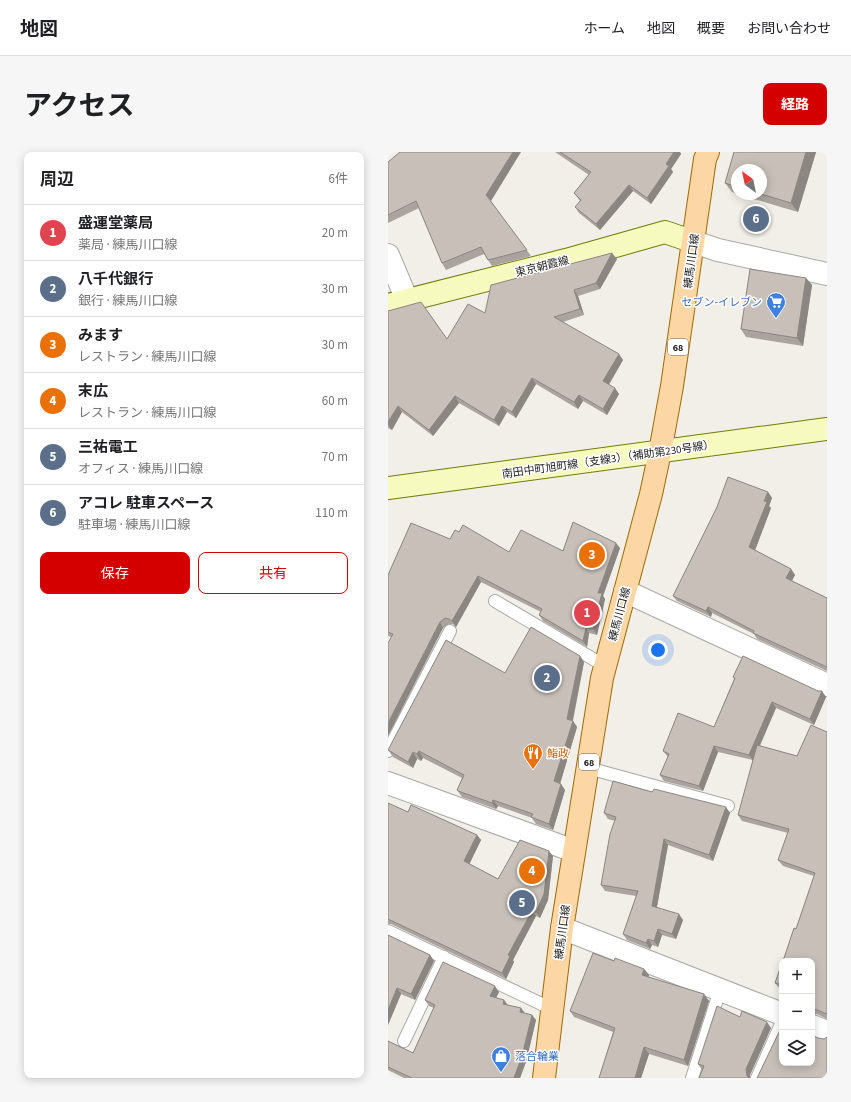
<!DOCTYPE html>
<html lang="ja">
<head>
<meta charset="utf-8">
<style>
  body { margin:0; font-family:"Source Sans 3","Noto Sans JP",sans-serif; background:#f6f6f6; color:#202124 }
  .controls { position:absolute; right:12px; bottom:12px; display:grid; overflow:hidden; border-radius:8px; box-shadow:0 2px 10px #0003 }
  .controls button { width:36px; height:36px; display:grid; place-items:center; padding:0; border:0; border-bottom:1px solid #e0e0e0; background:#fff; color:#202124; font:20px sans-serif }
  .compass { position:absolute; left:343px; top:12px; width:36px; height:36px; border-radius:50%; background:#fff; box-shadow:0 2px 10px #0003; rotate:327deg }
  .you { position:absolute; left:270px; top:498px; width:14px; height:14px; margin:-10px; border:3px solid #fff; border-radius:50%; background:#1a73e8; box-shadow:0 0 0 6px #1a73e833 }
  .badge { display:grid; place-items:center; width:26px; height:26px; border-radius:50%; background:#d40000; color:#fff; font-size:13px; font-weight:700 }
  .pin { position:absolute; translate:-50% -50%; border:2px solid #fff; box-shadow:0 1px 4px #0006 }
  .list { margin:0; padding:0; list-style:none }
  h2 { display:flex; justify-content:space-between; align-items:center; height:52px; margin:0; padding:0 16px; font-size:17px }
  h2 small { font-size:13px; font-weight:400; color:#757577 }
  .list li { display:grid; grid-template-columns:26px 1fr auto; gap:12px; align-items:center; box-sizing:border-box; height:56px; padding:0 16px; border-top:1px solid #e0e0e0 }
  .list b { display:block; font-size:15px; white-space:nowrap }
  .list p { margin:0; font-size:13px; white-space:nowrap; color:#757577 }
  .list em { font-size:13px; font-style:normal; color:#757577 }
  .actions { display:flex; gap:8px; padding:12px 16px }
  .actions a { flex:1; padding:9px 0; border:1px solid #d40000; border-radius:8px; text-align:center; font-size:14px; color:#d40000 }
  .actions .main { background:#d40000; color:#fff }
  .icon { flex:none; width:22px; height:22px; fill:none; stroke:currentColor; stroke-width:2; stroke-linecap:round; stroke-linejoin:round }
  .map { position:relative; flex:none; width:439px; height:926px; overflow:hidden; border-radius:8px }
  header { display:flex; align-items:center; gap:24px; box-sizing:border-box; height:56px; padding:0 20px; background:#fff; border-bottom:1px solid #e0e0e0 }
  header strong { font-size:19px }
  nav { display:flex; gap:22px; margin-inline-start:auto; font-size:14px }
  .intro { display:flex; align-items:center; justify-content:space-between; box-sizing:border-box; height:96px; padding:0 24px }
  h1 { margin:0; font-size:28px }
  .button { padding:10px 18px; border-radius:8px; background:#d40000; color:#fff; font-size:14px; font-weight:700 }
  main { display:flex; gap:24px; padding:0 24px }
  aside { flex:1; background:#fff; border-radius:8px; box-shadow:0 2px 10px #0003 }
  .map>svg:first-child { display:block }
</style>
</head>
<body>
<header>
<strong>地図</strong>
<nav><a>ホーム</a><a>地図</a><a>概要</a><a>お問い合わせ</a></nav>
</header>
<div class="intro"><h1>アクセス</h1><a class="button">経路</a></div>
<main>
<aside>
<h2>周辺<small>6件</small></h2>
<ul class="list">
<li><span class="badge" style="background:#e0444e">1</span><div><b>盛運堂薬局</b><p>薬局 · 練馬川口線</p></div><em>20 m</em></li>
<li><span class="badge" style="background:#5c6f8a">2</span><div><b>八千代銀行</b><p>銀行 · 練馬川口線</p></div><em>30 m</em></li>
<li><span class="badge" style="background:#e8710a">3</span><div><b>みます</b><p>レストラン · 練馬川口線</p></div><em>30 m</em></li>
<li><span class="badge" style="background:#e8710a">4</span><div><b>末広</b><p>レストラン · 練馬川口線</p></div><em>60 m</em></li>
<li><span class="badge" style="background:#5c6f8a">5</span><div><b>三祐電工</b><p>オフィス · 練馬川口線</p></div><em>70 m</em></li>
<li><span class="badge" style="background:#5c6f8a">6</span><div><b>アコレ 駐車スペース</b><p>駐車場 · 練馬川口線</p></div><em>110 m</em></li>
</ul>
<div class="actions"><a class="main">保存</a><a>共有</a></div>
</aside>
<div class="map">
<svg width="439" height="926" viewBox="0 0 439 926">
  <rect width="100%" height="100%" fill="#f2efe9"/>
  <g fill="none" stroke-linecap="round" stroke-linejoin="round">
    <!-- service casing -->
    <g stroke="#a9a9a9" stroke-width="14">
      <g id="service">
        <path d="M107,449L217,514"/>
        <path d="M0,599L62,479"/>
        <path d="M200,616L340,654"/>
        <path d="M0,779L164,857"/>
        <path d="M16,889L56,805"/>
        <path d="M304,926L332,838"/>
        <path d="M369,926L394,870"/>
      </g>
    </g>
    <!-- minor casing -->
    <g stroke="#a9a9a9" stroke-width="24">
      <g id="minor">
        <path d="M306,90L330,98L439,122"/>
        <path d="M0,103L19,148"/>
        <path d="M237,439L439,533"/>
        <path d="M0,631L186,699"/>
        <path d="M174,776L394,862"/>
        <path d="M424,874L439,880"/>
      </g>
    </g>
    <!-- secondary casing -->
    <g stroke="#707d05" stroke-width="24">
      <g id="secondary">
        <path d="M0,153L178,108L277,80L306,90"/>
        <path d="M0,336L439,277"/>
      </g>
    </g>
    <!-- primary casing -->
    <g stroke="#a06b00" stroke-width="24">
      <path id="primary" d="M156,926L174,776L214,526L263,342L272,300L284,234L317,7L320,0"/>
    </g>
    <!-- service -->
    <use href="#service" stroke="#fff" stroke-width="12"/>
    <!-- minor -->
    <use href="#minor" stroke="#fff" stroke-width="22"/>
    <!-- secondary -->
    <use href="#secondary" stroke="#f7fabf" stroke-width="22"/>
    <!-- primary -->
    <use href="#primary" stroke="#fcd6a4" stroke-width="22"/>
  </g>
  <!-- wall -->
  <g fill="#aba49e">
    <path d="M167,0H292L293,2L283,17L285,20L263,52L245,39L212,78L191,61L187,55L192,49L186,41L201,23Z"/>
    <path d="M346,0H428L410,60L349,42H373V18H349V42L344,40L337,31Z"/>
    <path d="M3,8L103,49L143,104L104,114L96,102L58,118L54,111L31,56L0,71V10Z"/>
    <path d="M229,107L212,137L190,144L196,163L175,170L235,208L221,233L231,242L219,263L195,249L190,257L148,232L128,266L119,260L111,274L71,251L45,284L14,260L4,278L0,276V159L59,187L97,161Z"/>
    <path d="M418,126L424,133L415,194L358,185L353,177Z"/>
    <path d="M380,340L384,346L381,354L383,356L367,398L403,417L407,423L404,429L439,446V519L369,487L366,482L324,461L323,465L289,449L285,444Z"/>
    <path d="M71,380L121,400L232,396L215,444L217,447L209,483L201,481L199,495L155,469L151,463L153,460L93,430L68,475L65,472H61L55,476L3,485L0,484V423L62,387Z"/>
    <path d="M192,504L196,510L185,569L189,575L172,632L177,638L165,678L148,672L144,666L110,654L108,657L74,645L69,638L74,626L35,606L33,609L29,607L25,616L5,605L0,598L117,521Z"/>
    <path d="M345,525L438,545L426,573L388,556L372,594L409,604L439,580V867L429,862H424V809L408,777L426,724L395,714L390,708L400,681L354,669L350,663L365,608L330,600L315,639L276,629L272,623L280,605L275,599L326,575L346,527Z"/>
    <path d="M264,640L342,661L325,709L280,693L269,755L295,768L288,787L274,783L270,795L264,793L262,797L239,788L235,782L248,744L217,739L213,733L227,669L220,667L216,661Z"/>
    <path d="M0,651L20,660L89,683L93,688L81,712L110,727L165,704L160,748L152,766L148,764L125,808L126,810L118,827L3,772H0Z"/>
    <path d="M0,783L42,803L46,809L27,848L13,842L0,873Z"/>
    <path d="M226,809L256,817L261,823L260,825L316,842L321,849L300,914L261,902L253,926H211L225,880L186,865L182,859Z"/>
    <path d="M394,811V837L391,836L387,831Z"/>
    <path d="M111,840L108,846L116,848L120,853L133,856L137,861L144,863L148,868L138,910L132,926H16L0,918V889L25,901L46,856L41,854L37,848Z"/>
    <path d="M352,865L383,876L362,923V926H311L314,918L310,912Z"/>
  </g>
  <!-- shaded-wall -->
  <g fill="#8b8681">
    <path d="M125,0H133L103,49L98,43Z"/>
    <path d="M286,0H292L293,2L283,17L285,20L263,52L259,46L278,12Z"/>
    <path d="M418,0H428L410,60L403,51Z"/>
    <path d="M241,33L245,39L212,78L208,72Z"/>
    <path d="M224,101L229,107L212,137L208,131Z"/>
    <path d="M418,126L424,133L415,194L409,186Z"/>
    <path d="M186,138L190,144L196,163L192,157Z"/>
    <path d="M231,202L235,208L219,235L215,229Z"/>
    <path d="M144,226L148,232L128,266L124,260Z"/>
    <path d="M227,236L231,242L219,263L215,257Z"/>
    <path d="M191,243L195,249L190,257L186,250Z"/>
    <path d="M67,244L71,251L45,284L41,278Z"/>
    <path d="M10,254L14,260L4,278L0,273V270Z"/>
    <path d="M114,254L119,260L111,274L106,268Z"/>
    <path d="M380,340L384,346L381,354L383,356L366,401L361,395Z"/>
    <path d="M228,391L232,396L215,444L217,447L209,483L205,477L210,441Z"/>
    <path d="M403,417L407,423L402,432L398,426Z"/>
    <path d="M90,424L93,430L68,475L64,469Z"/>
    <path d="M320,455L324,461L323,465L318,459Z"/>
    <path d="M52,470L55,476L0,584V571Z"/>
    <path d="M198,476L201,481L199,495L195,489Z"/>
    <path d="M192,504L196,510L184,571L185,569L189,575L171,635L166,629L179,567Z"/>
    <path d="M434,539L438,545L426,573L422,567Z"/>
    <path d="M384,550L388,556L365,608L361,603Z"/>
    <path d="M326,594L330,600L315,639L311,634Z"/>
    <path d="M31,599L35,606L33,609L29,602Z"/>
    <path d="M25,600L29,607L25,616L20,610Z"/>
    <path d="M173,632L177,638L165,678L161,672Z"/>
    <path d="M105,648L110,654L108,657L104,651Z"/>
    <path d="M338,655L342,661L325,709L321,703Z"/>
    <path d="M89,683L93,688L80,715L76,709Z"/>
    <path d="M276,687L280,693L268,760L264,754Z"/>
    <path d="M161,699L165,704L160,748L152,766L148,760Z"/>
    <path d="M144,759L148,764L125,808L126,810L118,827L114,821L120,803Z"/>
    <path d="M291,762L295,768L288,787L284,782Z"/>
    <path d="M270,777L274,783L270,795L266,789Z"/>
    <path d="M260,787L264,793L262,797L258,791Z"/>
    <path d="M42,803L46,809L27,848L23,842Z"/>
    <path d="M256,817L261,823L259,830L254,823Z"/>
    <path d="M107,834L111,840L106,850L102,844Z"/>
    <path d="M9,836L13,842L0,873V858Z"/>
    <path d="M316,842L321,849L300,914L296,908Z"/>
    <path d="M116,848L120,854L115,852Z"/>
    <path d="M133,856L137,862L132,860Z"/>
    <path d="M144,863L148,868L138,910L132,926H126Z"/>
    <path d="M379,870L383,876L362,923V926H360L359,924L358,917Z"/>
    <path d="M256,895L261,902L253,926H247Z"/>
  </g>
  <!-- building -->
  <g fill="#c7bfb8" stroke="#8b8681">
    <path d="M12,0H125L98,43L139,98L100,108L93,95L54,111L28,49L0,63V10Z"/>
    <path d="M172,0H286L278,12L281,14L259,46L241,33L208,72L187,55L193,48L186,41L203,20Z"/>
    <path d="M346,0H418L403,51L373,42V18H349V35L337,31Z"/>
    <path d="M224,101L208,131L186,138L192,157L166,165L231,202L215,229L227,236L215,257L191,243L186,250L144,226L124,260L114,254L106,268L67,244L41,278L10,254L0,270V159L33,150L59,187L80,152L97,161L103,133Z"/>
    <path d="M362,117L418,126L409,186L353,177Z"/>
    <path d="M340,325L380,340L376,349L379,350L361,395L403,417L398,426L439,446V515L365,481L366,479L320,455L318,459L285,444L329,355Z"/>
    <path d="M185,370L228,391L210,441H214L205,477L198,476L195,489L151,463L154,457L90,424L64,469L61,467L57,466L52,470L0,571V491L5,482L0,480V423L23,371L62,387L67,378L71,380L75,373L121,400L133,378L175,399Z"/>
    <path d="M143,475L192,504L179,567L185,569L166,629L173,632L161,672L143,665L145,662L105,648L104,651L70,639L69,638L76,623L31,599L29,602L25,600L20,610L0,598L58,488L117,521Z"/>
    <path d="M355,504L430,539H434L422,567L384,550L361,603L326,594L311,634L272,623L281,602L275,599L290,561L326,575L347,526L345,525Z"/>
    <path d="M423,573L439,580V862L424,856V809H395L406,776L408,777L427,721L390,708L401,677L350,663L369,593L409,604Z"/>
    <path d="M225,629L264,640L266,637L338,655L321,703L276,687L264,754L291,762L284,782L270,777L266,789L260,787L258,791L235,782L250,739L213,733L222,682L228,665L216,661Z"/>
    <path d="M0,651L20,660L23,653L89,683L76,709L110,727L132,688L161,699L156,742L148,760L144,759L120,803L122,804L114,821L0,767Z"/>
    <path d="M0,783L42,803L23,842L9,836L0,858Z"/>
    <path d="M205,801L226,809L227,806L256,817L254,823L316,842L296,908L256,895L247,926H211L227,876L182,859Z"/>
    <path d="M55,810L107,834L102,844L116,848L115,852L133,856L132,860L144,863L134,904L126,926H24L0,915V889L25,901L47,853L37,848Z"/>
    <path d="M394,811V833L387,831Z"/>
    <path d="M329,854L352,865L354,859L379,870L358,917L359,924L361,926H311L316,914L310,912Z"/>
    <path d="M393,876H394V911H424V883L430,886L436,887L439,885V926H369Z"/>
  </g>
  <!-- icons -->
  <defs>
    <g id="supermarket-pin" transform="scale(1)"><path d="M0 17L-7.5 6A9.5 9.5 0 1 1 7.5 6Z" fill="#3f7fe0" stroke="#fff"/><path d="M-6-5.5h2.5l.6 2H6L4.5 2H-2.5L-4.4-4H-6ZM-1.5 3.2a1.3 1.3 0 1 0 .1 0ZM3 3.2a1.3 1.3 0 1 0 .1 0Z" fill="#fff"/></g>
    <g id="restaurant-pin" transform="scale(1)"><path d="M0 17L-7.5 6A9.5 9.5 0 1 1 7.5 6Z" fill="#e8710a" stroke="#fff"/><path d="M-5-6h1v4h1v-4h1v4h1v-4h1v5L-1.5 .5V6h-2V.5L-5-1ZM5-6V6H3V1.5H1.5Q1.5-4 5-6Z" fill="#fff"/></g>
    <g id="shop-pin" transform="scale(1)"><path d="M0 17L-7.5 6A9.5 9.5 0 1 1 7.5 6Z" fill="#3f7fe0" stroke="#fff"/><path d="M-5-2.5h2.3a2.7 3.5 0 0 1 5.4 0H5L5.5 6h-11ZM-1.5-2.5h3a1.5 2.3 0 0 0-3 0Z" fill="#fff"/></g>
  </defs>
  <g fill-rule="evenodd">
    <use href="#supermarket-pin" x="388" y="150"/>
    <use href="#restaurant-pin" x="145" y="601"/>
    <use href="#shop-pin" x="113" y="904"/>
  </g>
  <g text-anchor="middle" stroke-width="3" stroke-linejoin="round" paint-order="stroke">
    <!-- shield labels -->
    <g fill="#fff" stroke="#646464" stroke-width="1">
      <rect x="280" y="187" width="20" height="16" rx="3"/>
      <rect x="191" y="602" width="20" height="16" rx="3"/>
    </g>
    <g font-size="10" font-weight="bold" fill="#222">
      <text x="290" y="199">68</text>
      <text x="201" y="614">68</text>
    </g>
    <!-- street labels -->
    <g font-size="11" fill="#222" stroke="#fff">
      <text transform="translate(303 109) rotate(-82)" y="4">練馬川口線</text>
      <text transform="translate(154 114) rotate(-14)" y="4">東京朝霞線</text>
      <text transform="translate(220 307) rotate(-8)" y="4">南田中町旭町線（支線3）（補助第230号線）</text>
      <text transform="translate(231 462) rotate(-75)" y="4">練馬川口線</text>
      <text transform="translate(174 780) rotate(-82)" y="4">練馬川口線</text>
    </g>
    <!-- shop labels -->
    <g font-size="11" fill="#366cbe" stroke="#fff" text-anchor="end">
      <text x="374" y="154">セブン-イレブン</text>
      <text x="127" y="908" text-anchor="start">落合輪業</text>
    </g>
    <!-- food labels -->
    <g font-size="11" fill="#c56008" stroke="#fff" text-anchor="start">
      <text x="159" y="605">鮨政</text>
    </g>
  </g>
</svg>
<div class="controls">
<button>+</button>
<button>−</button>
<button><svg class="icon" aria-label="layers" viewBox="0 0 24 24"><path d="M12 4l9 5-9 5-9-5zM3 14l9 5 9-5"/></svg></button>
</div>
<svg class="compass" viewBox="-18 -18 36 36"><path d="M0-13l5 13h-10z" fill="#e53935"/><path d="M0 13l5-13h-10z" fill="#757577"/></svg>
<div class="you"></div>
<div class="pin badge" style="left:199px;top:461px;background:#e0444e">1</div>
<div class="pin badge" style="left:159px;top:526px;background:#5c6f8a">2</div>
<div class="pin badge" style="left:204px;top:403px;background:#e8710a">3</div>
<div class="pin badge" style="left:144px;top:719px;background:#e8710a">4</div>
<div class="pin badge" style="left:134px;top:751px;background:#5c6f8a">5</div>
<div class="pin badge" style="left:368px;top:67px;background:#5c6f8a">6</div>
</div>
</main>
</body>
</html>
